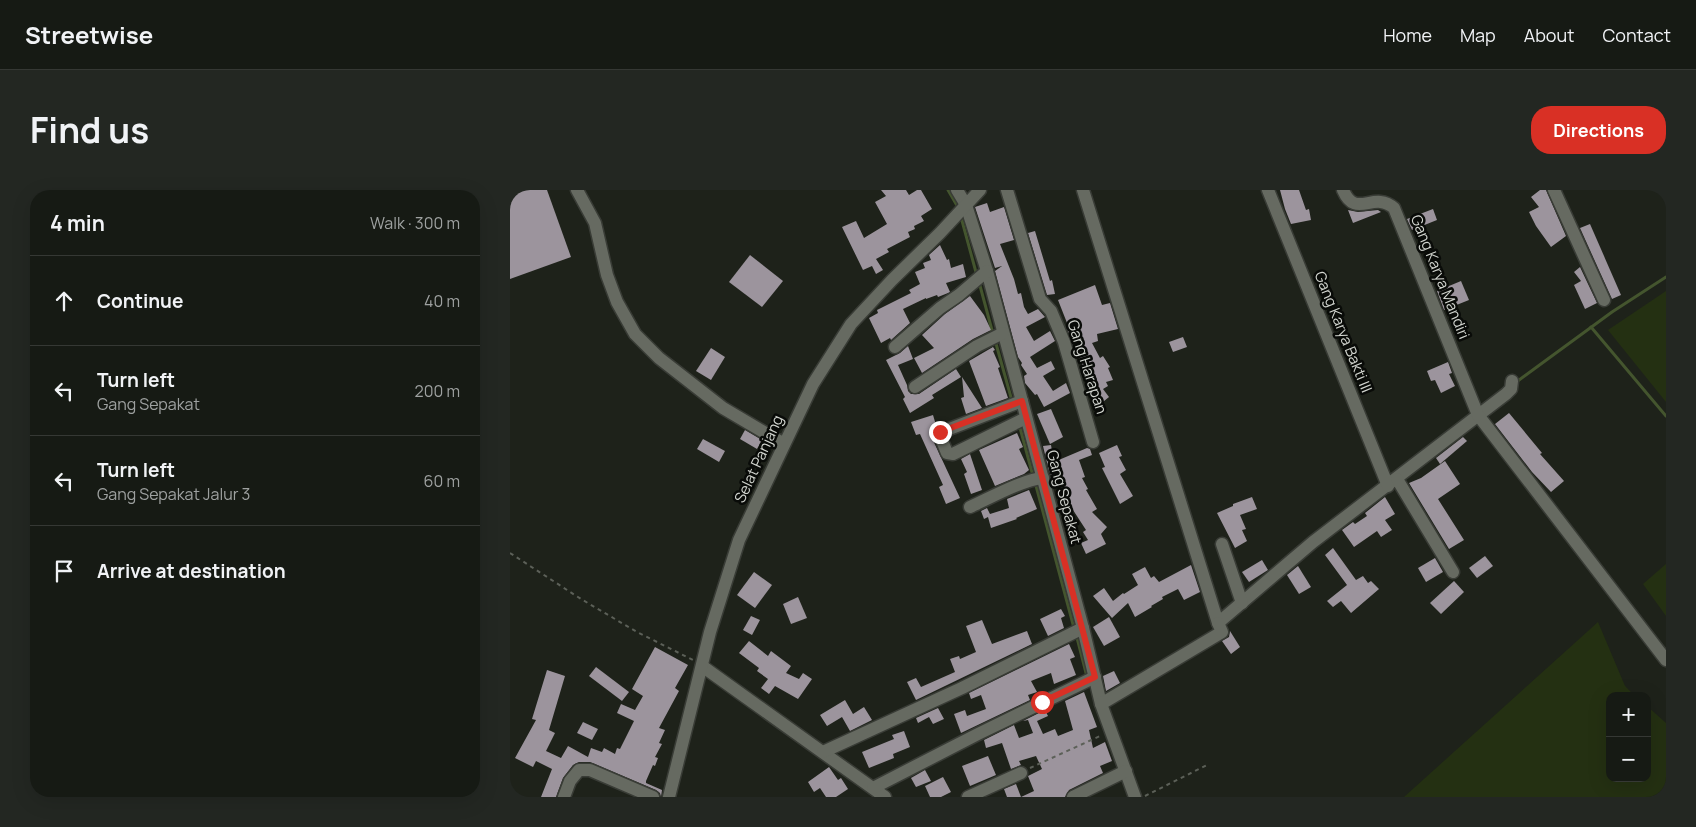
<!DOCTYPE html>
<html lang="en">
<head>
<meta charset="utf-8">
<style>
  body { margin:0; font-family:Manrope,sans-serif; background:#232722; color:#f1f3f6 }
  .controls { position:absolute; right:15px; bottom:15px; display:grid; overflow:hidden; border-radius:10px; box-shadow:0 5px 20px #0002 }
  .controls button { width:45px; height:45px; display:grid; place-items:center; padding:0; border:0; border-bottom:1px solid #353834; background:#161a14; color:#f1f3f6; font:25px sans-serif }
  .stop { position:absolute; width:15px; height:15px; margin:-11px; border:4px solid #d93025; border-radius:50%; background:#fff }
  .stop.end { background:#d93025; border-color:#fff; box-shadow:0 1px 5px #0008 }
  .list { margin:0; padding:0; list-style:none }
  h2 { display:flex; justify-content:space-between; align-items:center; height:65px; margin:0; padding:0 20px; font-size:21px }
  h2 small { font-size:16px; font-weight:400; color:#9ea1a0 }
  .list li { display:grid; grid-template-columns:32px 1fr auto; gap:15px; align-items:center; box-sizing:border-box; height:90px; padding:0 20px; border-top:1px solid #353834 }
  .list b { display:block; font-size:19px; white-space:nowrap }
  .list p { margin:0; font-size:16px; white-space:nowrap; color:#9ea1a0 }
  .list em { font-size:16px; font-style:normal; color:#9ea1a0 }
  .icon { flex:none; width:28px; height:28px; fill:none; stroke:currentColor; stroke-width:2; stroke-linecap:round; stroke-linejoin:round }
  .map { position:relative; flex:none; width:1156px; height:607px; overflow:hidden; border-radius:20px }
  header { display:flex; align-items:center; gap:30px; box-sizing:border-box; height:70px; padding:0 25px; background:#161a14; border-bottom:1px solid #353834 }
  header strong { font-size:24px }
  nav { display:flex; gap:28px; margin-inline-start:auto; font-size:18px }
  .intro { display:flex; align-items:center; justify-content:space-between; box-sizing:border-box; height:120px; padding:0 30px }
  h1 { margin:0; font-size:35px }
  .button { padding:12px 22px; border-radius:20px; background:#d93025; color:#fff; font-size:18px; font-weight:700 }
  main { display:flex; gap:30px; padding:0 30px }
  aside { flex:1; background:#161a14; border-radius:20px; box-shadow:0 5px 20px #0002 }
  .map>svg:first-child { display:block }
</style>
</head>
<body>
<header>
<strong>Streetwise</strong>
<nav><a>Home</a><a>Map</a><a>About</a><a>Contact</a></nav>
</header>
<div class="intro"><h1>Find us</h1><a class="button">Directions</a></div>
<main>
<aside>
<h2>4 min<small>Walk · 300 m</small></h2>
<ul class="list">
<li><svg class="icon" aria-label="ahead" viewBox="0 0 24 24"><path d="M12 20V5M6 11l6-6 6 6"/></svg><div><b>Continue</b></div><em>40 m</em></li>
<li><svg class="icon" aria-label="left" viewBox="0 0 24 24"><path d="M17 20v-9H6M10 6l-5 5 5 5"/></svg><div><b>Turn left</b><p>Gang Sepakat</p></div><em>200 m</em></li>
<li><svg class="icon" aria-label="left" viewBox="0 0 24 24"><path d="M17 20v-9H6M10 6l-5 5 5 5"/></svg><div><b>Turn left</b><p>Gang Sepakat Jalur 3</p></div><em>60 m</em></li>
<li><svg class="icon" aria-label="arrive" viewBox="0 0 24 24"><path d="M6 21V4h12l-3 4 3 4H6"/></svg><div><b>Arrive at destination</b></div></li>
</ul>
</aside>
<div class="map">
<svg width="1156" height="607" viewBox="0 0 1156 607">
  <rect width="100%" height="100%" fill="#1e221a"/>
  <!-- green -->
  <g fill="#243012">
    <path d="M1156,101V212L1098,140Z"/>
    <path d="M1156,374V426L1133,394Z"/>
    <path d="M1088,432L1115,496L1125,506H1100V588H1137V516L1156,533V607H894Z"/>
  </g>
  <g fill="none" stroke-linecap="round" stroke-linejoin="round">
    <!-- stream -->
    <g stroke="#44552e" stroke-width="3">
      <path d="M438,0L449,19"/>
      <path d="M451,27L467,86"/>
      <path d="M469,92L483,144"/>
      <path d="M1081,137L1156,226"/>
      <path d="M485,150L502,211"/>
      <path d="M1005,193L1102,122L1156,87"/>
      <path d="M509,234L523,286"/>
      <path d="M525,292L564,438"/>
      <path d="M566,444L577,487"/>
    </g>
  </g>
  <!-- building -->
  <g fill="#9c949d">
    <path d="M0,0H37L61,67L0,89Z"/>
    <path d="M371,0H396L399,5L407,0H411L422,19L411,26L414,31L404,36L405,39L398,42L400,47L377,59L379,62L366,69L373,80L366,84L362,76L353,80L332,37L346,31L354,48L377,34L365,12L376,6Z"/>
    <path d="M770,0H789L796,20L799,19L801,30L781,34L775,19Z"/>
    <path d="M1030,0H1036L1056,46L1041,57L1026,36L1019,22L1029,17L1021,7Z"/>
    <path d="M477,13L480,22L494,17L504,50L490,54L504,89L508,104L511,103L514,117L518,124L528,119L535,127L516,137L524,151L540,141L545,151L520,167L527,178L541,171L545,179L533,186L543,201L556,193L560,203L534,217L527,204L525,205L515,193L514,186L517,184L511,175L512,173L508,167L485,81L492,76L485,78L465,17Z"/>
    <path d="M923,19L927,30L902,40L897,29Z"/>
    <path d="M838,20L848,22L868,20L871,22L843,33Z"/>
    <path d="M1080,34L1111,105L1102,109L1070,38Z"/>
    <path d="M525,41L540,91L542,90L545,104L537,105L518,43Z"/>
    <path d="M430,55L437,70L439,69L441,78L453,74L456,87L436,93L440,102L438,103L428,107L427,105L416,109V108L393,119L400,133L381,150L380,148L371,153L359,128L368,123L367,120L401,103L399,100L410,94L405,82L415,78L413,73L421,70L419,65Z"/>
    <path d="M240,65L273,91L252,117L219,92Z"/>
    <path d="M1070,77L1087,113L1075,119L1064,95L1071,91L1064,82Z"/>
    <path d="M951,91L959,110L934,120L927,101Z"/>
    <path d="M585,95L592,115L600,113L608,139L587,144L588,151L582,153L590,168L593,166L600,177L598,178L603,190L596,192L598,196L593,199L599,207L588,216L576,195L579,193L571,180L574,178L566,163L568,162L561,141L559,143L557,139L559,138L548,110Z"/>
    <path d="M460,106L474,125L481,140L463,149L412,183L404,168L424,158L412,145L435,124Z"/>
    <path d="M673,147L677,157L663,162L659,152Z"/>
    <path d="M398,156L403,169L388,175L397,195L398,201L401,204H409L446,179L451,187L422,205L424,208L400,223L393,209L395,207L376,170L390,163Z"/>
    <path d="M483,157L485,160L483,161L490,177L488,178L498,208L476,216L459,171Z"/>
    <path d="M201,158L215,167L201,190L186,181Z"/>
    <path d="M938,172L942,183L939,184L945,196L931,203L925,190L921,191L917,181Z"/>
    <path d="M452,187L472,218L456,224L451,208L454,207Z"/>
    <path d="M541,219L553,247L540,254L527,224Z"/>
    <path d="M999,223L1032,263L1030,264L1054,291L1041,302L1022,282L985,234Z"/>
    <path d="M423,225L426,235L421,238V246L450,308L436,314L429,297L433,295L410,244L406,245L401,232Z"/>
    <path d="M235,240L252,250L247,259L230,249Z"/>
    <path d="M507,243L513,257L509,259L519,280L514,284L485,296L469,260Z"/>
    <path d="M953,247L957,251L930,274L926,268Z"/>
    <path d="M193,249L215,261L209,272L187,259Z"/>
    <path d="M541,255L544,272L577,258L580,259L582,265L569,270L575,287L572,288L578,299L576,300L587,319L582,322L597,337L591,344L596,354L576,364L571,353L578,350L573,342L576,340L552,303L556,301L550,283L546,285L547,294H545L539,281L533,256Z"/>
    <path d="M607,255L612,266L609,267L616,280L610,284L623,306L610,314L592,278L595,277L589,263Z"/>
    <path d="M460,264L472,300L461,304L454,284L457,282L451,269Z"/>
    <path d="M935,271L950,294L928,309L954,350L939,359L899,293L911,288Z"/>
    <path d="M519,300L527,319L506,328L507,329L481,338L478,327L474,329L471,321L477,318L480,324L499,318L497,309Z"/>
    <path d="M742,307L747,319L730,325L736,339L732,340L737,351L725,358L707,323L723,316V314Z"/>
    <path d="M875,307L885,324L875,330L882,340L871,347L867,341L844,357L832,340L843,332L845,334L857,326L855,323Z"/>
    <path d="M823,358L846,390L853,386L858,393L861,391L869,399L841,423L831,411L823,417L817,411L837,395L815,365Z"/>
    <path d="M975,366L983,376L967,388L959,378Z"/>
    <path d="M925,368L933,382L916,392L908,378Z"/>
    <path d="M752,370L758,380L739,392L732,382Z"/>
    <path d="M681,375L690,402L674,410L668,399L652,407L653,409L641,416L642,417L625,427L618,413L602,428L583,406L594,398L603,411L613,403L614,404L628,395L622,384L635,377L641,388L644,386L649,392Z"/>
    <path d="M788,376L801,397L789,404L777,385Z"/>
    <path d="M244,382L262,395L245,418L227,405Z"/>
    <path d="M944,391L954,402L931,424L920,413Z"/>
    <path d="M288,407L297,428L281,434L273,414Z"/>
    <path d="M551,419L555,426L551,428L554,438L538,446L530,429Z"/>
    <path d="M241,426L250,430L242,445L233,440Z"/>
    <path d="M599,427L610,447L594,456L583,437Z"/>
    <path d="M472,430L482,454L517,441L522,454L406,510L397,492L406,488L411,497L445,482L440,469L449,466L450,469L466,462L456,436Z"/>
    <path d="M720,441L730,457L721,464L712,451L719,447Z"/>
    <path d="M239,451L258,466L261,461L281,476L276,483L289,489L293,483L302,489L288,509L265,496L259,504L251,498L258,489L247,481L249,478L229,463Z"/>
    <path d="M559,454L565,467L560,469L566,485L544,494L541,483L521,491L527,502L518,505L520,510L451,543L444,524L455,520L457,526L476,519L471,505L461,509L459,503Z"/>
    <path d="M145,457L178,475L165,498L169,501L149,538L155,540L149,553L152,554L145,567L148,568L145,576L143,575L136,591V593L152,600L151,607L150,603L146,600L80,572H69L63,575L53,588L46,607H31L42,579L26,571L23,577L5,568L26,530L22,529L37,480L55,486L39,540L45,543L36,561L51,568L58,556L78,567L81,558L92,562L94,558L105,564L107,558L110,559L124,531L107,523L111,514L125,520L133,506L122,499Z"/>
    <path d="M86,477L119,502L112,511L79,486Z"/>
    <path d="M604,481L610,493L596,501L593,486Z"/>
    <path d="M574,502L587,537L579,540L583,558L595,552L602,571L590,576L593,583L559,600L555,607H511L524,601L518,586L532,579L526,566L509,571L511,575L501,579L492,553L476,558L474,550L504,535L509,548L523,543L518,530L513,531L535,520L538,526L527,531L533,544L545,539L548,546L563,540L555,511Z"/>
    <path d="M335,510L343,524L354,517L362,530L340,541L332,527L317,536L310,525Z"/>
    <path d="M428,518L434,529L423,534L419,527L408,533L406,528Z"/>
    <path d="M73,532L88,539L82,550L67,543Z"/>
    <path d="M394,541L400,557L383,564L384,568L359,578L352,562L384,549L382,545Z"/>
    <path d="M478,566L486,585L460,596L452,576Z"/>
    <path d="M319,577L328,590L331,588L338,599L326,607H316L310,598L304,602L298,592Z"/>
    <path d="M415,580L421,591L406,597L401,588Z"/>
    <path d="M433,587L441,602L431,607H420L415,596Z"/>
    <path d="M506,594L511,607H497L494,599Z"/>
  </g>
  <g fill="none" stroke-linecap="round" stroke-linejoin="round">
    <!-- minor casing -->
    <g stroke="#393c36" stroke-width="15">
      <g id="minor">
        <path d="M67,0L85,33L97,85L107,112L125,144L149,168L213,218L274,254"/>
        <path d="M447,0L456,15L477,81L573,438L591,514L625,607"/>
        <path d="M497,0L530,109L541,121L554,152L583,252"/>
        <path d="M573,0L708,433L803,352L996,204L1001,199L1002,191"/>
        <path d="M758,0L878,296"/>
        <path d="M833,0C846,30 863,0 884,18L968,225L1156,470"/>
        <path d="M1044,0L1094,110"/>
        <path d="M385,157L430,118L449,105L477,81"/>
        <path d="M405,197L467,156L493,143"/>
        <path d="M512,211L429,243L437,263L443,264L516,228"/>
        <path d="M887,289L943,382"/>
        <path d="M460,317C480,308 512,290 533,288"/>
        <path d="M712,354L732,413"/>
        <path d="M192,476L375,607"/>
        <path d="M591,514L712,442L708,433"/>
        <path d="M313,562L452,498L573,438"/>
        <path d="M363,598L468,544L585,487"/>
        <path d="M54,607L60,591L69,580H80L143,607"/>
        <path d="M159,607L200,442L229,350L303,194L341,134L382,90L430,43L470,0"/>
        <path d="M458,607L511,583"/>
        <path d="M563,607L616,581"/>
      </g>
    </g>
    <!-- path -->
    <g stroke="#5c6058" stroke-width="2" stroke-dasharray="4 4" stroke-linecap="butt">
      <path d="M0,363L71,409L127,442L183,470"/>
      <path d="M520,578L590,546"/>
      <path d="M635,606L699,574"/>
    </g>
    <!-- minor -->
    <use href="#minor" stroke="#666a61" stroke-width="12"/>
  </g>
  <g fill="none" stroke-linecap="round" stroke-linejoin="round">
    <!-- route -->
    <path stroke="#d93025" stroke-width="6" d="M430,242L512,211L585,487L532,512"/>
  </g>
  <g text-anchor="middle" stroke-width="5" stroke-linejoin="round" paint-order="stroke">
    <!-- street labels -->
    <g font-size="15" fill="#d3d6d0" stroke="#090b08">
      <text transform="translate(930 87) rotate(68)" y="5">Gang Karya Mandiri</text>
      <text transform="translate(833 142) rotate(68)" y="5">Gang Karya Bakti III</text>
      <text transform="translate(577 177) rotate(72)" y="5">Gang Harapan</text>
      <text transform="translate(249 269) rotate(-65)" y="5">Selat Panjang</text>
      <text transform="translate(554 307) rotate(75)" y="5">Gang Sepakat</text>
    </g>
  </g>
</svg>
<div class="controls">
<button>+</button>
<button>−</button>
</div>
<div class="stop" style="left:532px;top:512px"></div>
<div class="stop end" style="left:430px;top:242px"></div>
</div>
</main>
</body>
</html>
